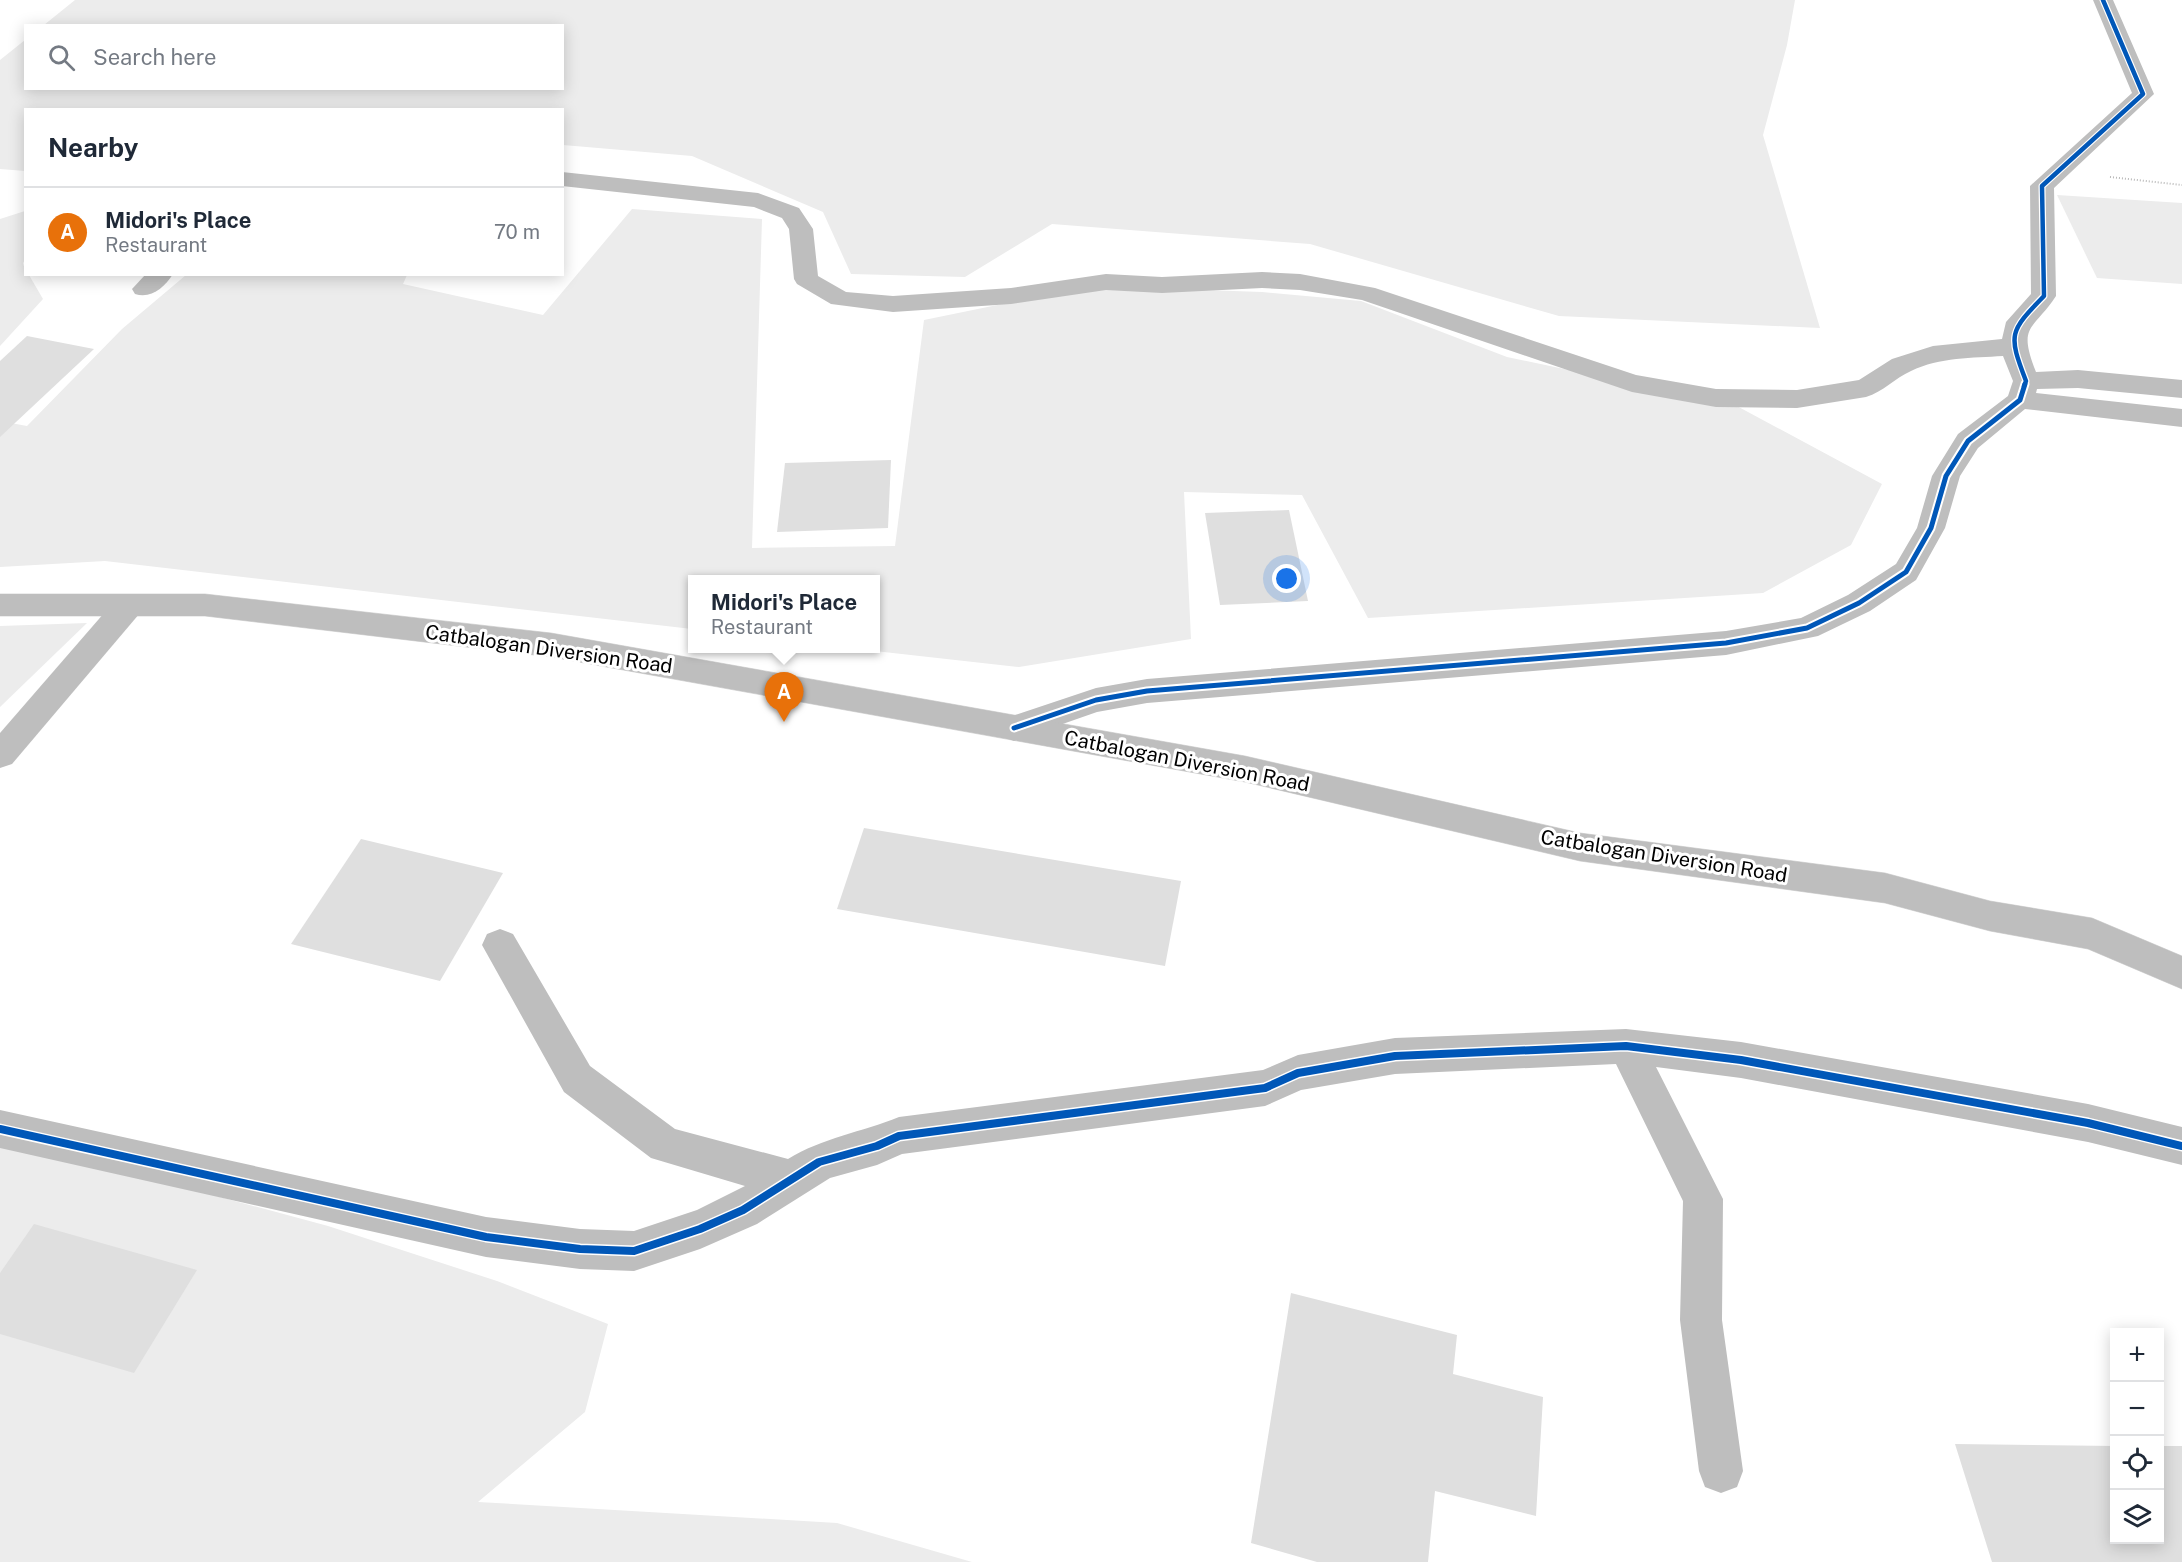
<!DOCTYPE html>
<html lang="en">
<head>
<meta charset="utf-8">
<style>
  body { margin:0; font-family:"Public Sans",sans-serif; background:#f2f2f3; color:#1f2937 }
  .controls { position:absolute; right:18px; bottom:18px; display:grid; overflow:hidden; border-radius:0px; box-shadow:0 3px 15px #0003 }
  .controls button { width:54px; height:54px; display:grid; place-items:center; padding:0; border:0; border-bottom:2px solid #e0e1e3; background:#fff; color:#1f2937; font:30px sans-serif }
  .you { position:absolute; left:1287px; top:579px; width:21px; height:21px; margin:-15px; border:4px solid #fff; border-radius:50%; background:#1a73e8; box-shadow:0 0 0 9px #1a73e833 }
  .badge { display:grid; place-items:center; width:39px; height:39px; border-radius:50%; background:#b45309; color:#fff; font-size:20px; font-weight:700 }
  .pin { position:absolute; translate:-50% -50px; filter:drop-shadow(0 2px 3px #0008) }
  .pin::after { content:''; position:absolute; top:32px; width:21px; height:18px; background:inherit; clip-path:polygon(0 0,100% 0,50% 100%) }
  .popup { position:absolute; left:688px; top:575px; width:192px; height:78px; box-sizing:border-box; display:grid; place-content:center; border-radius:0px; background:#fff; filter:drop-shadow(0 2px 4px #0005); font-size:20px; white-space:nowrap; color:#747a83 }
  .popup b { font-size:22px; color:#1f2937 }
  .popup::after { content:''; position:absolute; left:50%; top:100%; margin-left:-12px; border:12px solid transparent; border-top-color:#fff }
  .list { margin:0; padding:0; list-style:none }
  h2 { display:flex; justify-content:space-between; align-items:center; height:78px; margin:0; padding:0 24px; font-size:26px }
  h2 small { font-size:20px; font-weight:400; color:#747a83 }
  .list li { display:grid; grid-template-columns:39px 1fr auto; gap:18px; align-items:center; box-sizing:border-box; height:90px; padding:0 24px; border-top:2px solid #e0e1e3 }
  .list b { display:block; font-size:22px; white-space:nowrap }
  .list p { margin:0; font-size:20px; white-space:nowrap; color:#747a83 }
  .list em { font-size:20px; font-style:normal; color:#747a83 }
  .icon { flex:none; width:33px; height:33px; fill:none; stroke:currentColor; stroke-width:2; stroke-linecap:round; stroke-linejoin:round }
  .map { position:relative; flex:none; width:2182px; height:1562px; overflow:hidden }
  .search { position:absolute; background:#fff; box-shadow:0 3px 15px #0003; left:24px; top:24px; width:540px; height:66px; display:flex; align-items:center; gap:15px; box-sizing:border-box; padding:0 21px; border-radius:0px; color:#747a83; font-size:22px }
  .panel { position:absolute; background:#fff; box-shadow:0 3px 15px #0003; left:24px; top:108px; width:540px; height:168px; border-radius:0px }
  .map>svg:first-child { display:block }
</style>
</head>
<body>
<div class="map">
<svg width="2182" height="1562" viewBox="0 0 2182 1562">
  <rect width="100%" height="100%" fill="#fff"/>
  <!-- green -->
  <g fill="#ececec">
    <path d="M75,0H1795L1787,45L1763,135L1820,328L1559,316L1310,244L1052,224L965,277L851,274L823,212L692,156L563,145L562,110H26L25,171L0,169V60L25,40L26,88H562V26L44,25Z"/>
    <path d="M2057,195L2182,203V284L2097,278Z"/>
    <path d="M632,209L762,219L752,548L895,546L924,320L1090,286L1262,292L1361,301L1507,357L1735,405L1882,484L1851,545L1763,593L1368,618L1302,495L1184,492L1191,639L1019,667L857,649L876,648V580H692V629L105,561L0,567V421L27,426L122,329L186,275H407L403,284L543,315Z"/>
    <path d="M25,211L26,258L23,263L26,274L29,275L43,299L0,346V219Z"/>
    <path d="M87,623L0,707V626Z"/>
    <path d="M0,1143L64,1155L328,1226L497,1281L608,1324L585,1412L478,1502L837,1523L972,1562H0Z"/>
  </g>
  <!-- building -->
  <g fill="#dfdfdf">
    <path d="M27,336L94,349L0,437V361Z"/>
    <path d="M891,460L888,528L777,532L785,463Z"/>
    <path d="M1289,510L1308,601L1220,605L1205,513Z"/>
    <path d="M864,828L1181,881L1165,966L837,909Z"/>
    <path d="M361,839L503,873L440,981L291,944Z"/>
    <path d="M34,1224L197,1270L134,1373L0,1334V1273Z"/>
    <path d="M1291,1293L1457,1335L1453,1374L1543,1397L1536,1516L1435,1491L1428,1562H1317L1251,1543Z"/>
    <path d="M1955,1444L2115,1446V1539H2160V1446H2182V1562H1992Z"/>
  </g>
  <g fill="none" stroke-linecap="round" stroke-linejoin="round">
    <!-- highway casing -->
    <g stroke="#dbdbdb" stroke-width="1">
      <path id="highway" d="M0,594H205L551,633L1245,756L1580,833L1885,873L1990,901L2092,918L2182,956V989L2088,949L1990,931L1885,903L1580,861L1245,782L551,657L205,616H0Z"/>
    </g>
    <!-- path -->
    <path stroke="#b9b9b9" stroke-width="2" stroke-dasharray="1 2" stroke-linecap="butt" d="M2110,177L2182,185"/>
    <!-- minor -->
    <g fill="#bebebe" fill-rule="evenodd">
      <path d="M2093,0H2113L2154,94L2054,188L2056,296C2033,331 2017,324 2036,372L2078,370L2182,380V398L2078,388L2037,389L2036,393L2182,409V427L2025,409L1978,448L1960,476L1945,528L1916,580L1870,611L1818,636L1726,655L1147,703L1097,712L1014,741L1003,737L998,728L1003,719L1096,688L1147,679L1726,631L1801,618L1848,595L1896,564L1917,528L1932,476L1958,434L2008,396L2013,381L2003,356C1972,358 1940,357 1911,371C1895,378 1883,392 1866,397L1797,408L1716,407L1632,392L1362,300L1300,290L1262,288L1162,293L1106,290L1011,304L893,312L831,304L797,284L794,279L789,229L782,218L754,207L562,186V172L758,193L799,208L813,229L818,276L846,292L893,296L1011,288L1106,274L1162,277L1262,272L1300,274L1375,288L1636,375L1716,389L1797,390L1859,380L1892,359L1933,346L2002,339L2006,322L2031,294L2030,186L2132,93Z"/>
      <path d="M146,274H173C164,288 151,299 135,294L132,289Z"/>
      <path d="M129,594L140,597L144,605L140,613L12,764L0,768V733L118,597Z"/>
      <path d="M500,929L513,934L590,1066L675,1129L788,1159C822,1138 862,1132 899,1117L1263,1070L1298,1055L1395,1038L1626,1029L1741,1042L2088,1104L2182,1127V1165L2088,1142L1741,1078L1656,1067L1723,1199L1722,1320L1743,1471L1737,1487L1721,1493L1705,1487L1699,1471L1680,1320L1683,1201L1616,1064L1395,1074L1301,1090L1265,1106L902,1154L877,1165L830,1178L757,1224L700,1249L634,1271L580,1269L486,1257L0,1148V1110L486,1217L580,1229L634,1231L697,1210L745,1186L651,1158L564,1092L482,945L487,934Z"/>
    </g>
    <!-- highway -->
    <use href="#highway" fill="#bebebe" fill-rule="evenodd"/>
    <!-- cycleway-far2 casing -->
    <g stroke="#fff" stroke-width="7">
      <path id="cycleway-far2" d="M2024,386L2026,381C2008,334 2009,332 2044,296L2042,186L2143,94L2103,0"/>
    </g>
    <!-- cycleway-far1 casing -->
    <g stroke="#fff" stroke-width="9">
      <path id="cycleway-far1" d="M1014,728L1096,700L1147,691L1726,643L1807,628L1859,603L1906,572L1931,528L1946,476L1968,441L2020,400L2025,384"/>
    </g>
    <!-- cycleway casing -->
    <g stroke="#fff" stroke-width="11">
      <path id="cycleway" d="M0,1129L486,1237L580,1249L634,1251L700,1229L743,1210L819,1162L877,1146L899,1136L1265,1088L1298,1073L1395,1056L1626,1046L1741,1060L2088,1123L2182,1146"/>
    </g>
    <!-- cycleway-far2 -->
    <use href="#cycleway-far2" stroke="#0057b8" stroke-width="4.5"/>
    <!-- cycleway-far1 -->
    <use href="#cycleway-far1" stroke="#0057b8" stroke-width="5"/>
    <!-- cycleway -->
    <use href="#cycleway" stroke="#0057b8" stroke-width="8"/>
  </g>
  <g text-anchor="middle" stroke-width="6" stroke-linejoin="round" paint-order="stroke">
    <!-- street labels -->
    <g font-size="20" fill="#000" stroke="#fff">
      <text transform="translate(549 649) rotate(8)" y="7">Catbalogan Diversion Road</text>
      <text transform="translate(1187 761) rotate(11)" y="7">Catbalogan Diversion Road</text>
      <text transform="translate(1664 856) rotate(9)" y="7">Catbalogan Diversion Road</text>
    </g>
  </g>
</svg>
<div class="controls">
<button>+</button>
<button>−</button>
<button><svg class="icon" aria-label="locate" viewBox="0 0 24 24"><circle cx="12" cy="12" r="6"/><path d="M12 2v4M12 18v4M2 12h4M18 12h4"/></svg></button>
<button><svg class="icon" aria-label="layers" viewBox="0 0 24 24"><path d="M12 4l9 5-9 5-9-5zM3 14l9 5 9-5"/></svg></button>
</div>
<div class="you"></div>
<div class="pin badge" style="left:784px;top:722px;background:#e8710a">A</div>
<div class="popup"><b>Midori's Place</b>Restaurant</div>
<div class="search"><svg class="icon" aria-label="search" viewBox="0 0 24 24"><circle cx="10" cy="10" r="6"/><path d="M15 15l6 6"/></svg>Search here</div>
<section class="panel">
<h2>Nearby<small></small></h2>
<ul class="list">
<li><span class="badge" style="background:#e8710a">A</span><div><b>Midori's Place</b><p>Restaurant</p></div><em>70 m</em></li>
</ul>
</section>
</div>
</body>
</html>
